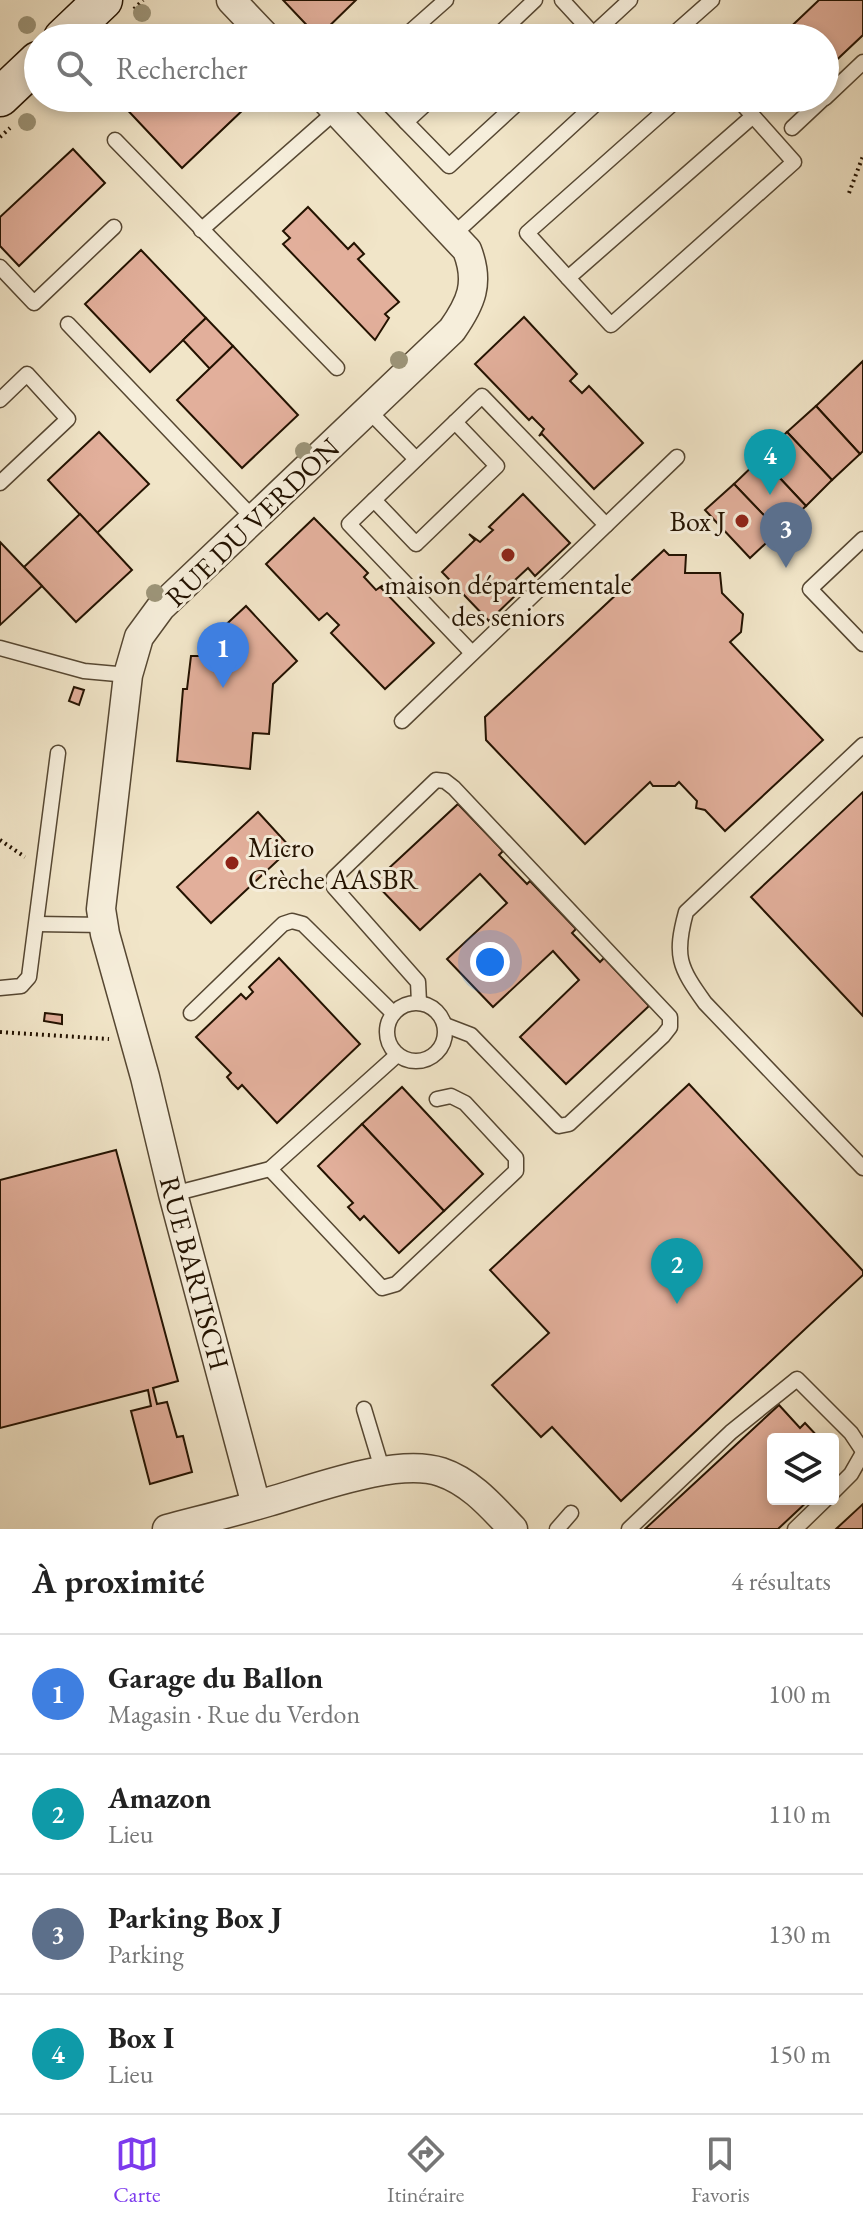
<!DOCTYPE html>
<html lang="fr">
<head>
<meta charset="utf-8">
<style>
  body { margin:0; font-family:"EB Garamond",serif; background:#f2f2f2; color:#222 }
  .controls { position:absolute; right:24px; bottom:24px; display:grid; overflow:hidden; border-radius:8px; box-shadow:0 4px 12px #0003 }
  .controls button { width:72px; height:72px; display:grid; place-items:center; padding:0; border:0; border-bottom:2px solid #e0e0e0; background:#fff; color:#222; font:40px sans-serif }
  .you { position:absolute; left:490px; top:962px; width:28px; height:28px; margin:-20px; border:6px solid #fff; border-radius:50%; background:#1a73e8; box-shadow:0 0 0 12px #1a73e833 }
  .badge { display:grid; place-items:center; width:52px; height:52px; border-radius:50%; background:#7c3aed; color:#fff; font-size:26px; font-weight:700 }
  .pin { position:absolute; translate:-50% -66px; filter:drop-shadow(0 2px 4px #0008) }
  .pin::after { content:''; position:absolute; top:42px; width:28px; height:24px; background:inherit; clip-path:polygon(0 0,100% 0,50% 100%) }
  .list { margin:0; padding:0; list-style:none }
  h2 { display:flex; justify-content:space-between; align-items:center; height:104px; margin:0; padding:0 32px; font-size:34px }
  h2 small { font-size:26px; font-weight:400; color:#767676 }
  .list li { display:grid; grid-template-columns:52px 1fr auto; gap:24px; align-items:center; box-sizing:border-box; height:120px; padding:0 32px; border-top:2px solid #e0e0e0 }
  .list b { display:block; font-size:30px; white-space:nowrap }
  .list p { margin:0; font-size:26px; white-space:nowrap; color:#767676 }
  .list em { font-size:26px; font-style:normal; color:#767676 }
  .icon { flex:none; width:44px; height:44px; fill:none; stroke:currentColor; stroke-width:2; stroke-linecap:round; stroke-linejoin:round }
  .map { position:relative; flex:none; width:863px; height:1529px; overflow:hidden }
  .search { position:absolute; background:#fff; box-shadow:0 4px 12px #0003; left:24px; right:24px; top:24px; height:88px; display:flex; align-items:center; gap:20px; box-sizing:border-box; padding:0 28px; border-radius:44px; color:#767676; font-size:30px }
  .sheet { height:584px; background:#fff }
  nav { display:flex; justify-content:space-around; align-items:center; box-sizing:border-box; height:112px; border-top:2px solid #e0e0e0; background:#fff; font-size:22px; color:#767676 }
  nav a { display:grid; justify-items:center; gap:4px }
  nav .on { color:#7c3aed }
  .map>svg:first-child { display:block }
</style>
</head>
<body>
<div class="map">
<svg width="863" height="1529" viewBox="0 0 863 1529">
  <rect width="100%" height="100%" fill="#f1e5c8"/>
  <filter id="stains"><feTurbulence type="fractalNoise" baseFrequency=".0025" numOctaves="4"/><feColorMatrix values="0 0 0 0 .2 0 0 0 0 .09 0 0 0 0 .02 0 0 0 .5 -.17"/></filter>
  <radialGradient id="worn" r=".72"><stop offset=".6" stop-color="#630" stop-opacity="0"/><stop offset="1" stop-color="#630" stop-opacity=".3"/></radialGradient>
  <!-- building -->
  <g fill="#e2af9b" stroke="#231200" stroke-width="2">
    <path d="M283,0H356L318,37Z"/>
    <path d="M819,0H863V35L826,70L828,74L825,79V38H779Z"/>
    <path d="M122,98H242L247,106L182,168L119,101Z"/>
    <path d="M73,149L105,183L19,266L0,246V217Z"/>
    <path d="M308,207L348,249L354,243L364,254L358,259L399,302L385,314L389,318L375,340L283,244L290,238L283,231Z"/>
    <path d="M141,250L206,318L150,372L85,304Z"/>
    <path d="M524,317L577,374L570,381L582,393L589,386L643,443L594,489L542,434L539,436L544,429L532,417L529,420L475,364Z"/>
    <path d="M206,318L233,346L210,369L183,340Z"/>
    <path d="M233,346L298,415L242,468L177,400Z"/>
    <path d="M863,361V451L860,454L816,406Z"/>
    <path d="M816,406L860,454L832,480L787,432Z"/>
    <path d="M99,432L149,484L97,533L48,480Z"/>
    <path d="M787,432L832,480L806,506L761,458Z"/>
    <path d="M761,458L806,506L779,531L734,484Z"/>
    <path d="M734,484L779,531L750,558L705,510Z"/>
    <path d="M523,494L570,543L535,576L528,568L515,580L523,588L489,621L442,572L475,540L469,534L480,542L493,530L489,527Z"/>
    <path d="M80,514L132,570L76,622L24,567Z"/>
    <path d="M314,518L368,573L364,577L376,590L383,585L381,588L434,643L385,689L331,633L339,625L327,613L319,620L266,564Z"/>
    <path d="M0,542L42,586L0,625Z"/>
    <path d="M664,550L669,555H686L685,573H720L722,593L743,614L741,632L730,642L823,740L725,831L705,810L696,808L697,801L679,782L675,786H653L650,782L585,844L486,740L485,717Z"/>
    <path d="M246,606L297,661L273,684L269,734L253,733L250,769L177,761L183,689H187L191,656H199L221,635L218,632Z"/>
    <path d="M74,687L84,690L79,705L69,701Z"/>
    <path d="M863,792V1016L751,897Z"/>
    <path d="M458,804L503,851L499,855L527,884L530,881L576,929L572,933L600,962L604,958L649,1006L566,1084L520,1037L579,980L553,951L493,1007L447,959L507,903L480,874L420,930L374,882Z"/>
    <path d="M258,812L291,848L211,923L177,887Z"/>
    <path d="M279,958L360,1044L277,1123L242,1085L238,1089L232,1083L227,1077L231,1073L196,1037L241,994L246,999L253,992L249,987Z"/>
    <path d="M45,1013L62,1015V1024L44,1021Z"/>
    <path d="M689,1084L863,1271V1275L621,1501L552,1427L541,1437L492,1385L549,1333L490,1270Z"/>
    <path d="M402,1087L483,1174L444,1211L362,1124Z"/>
    <path d="M362,1124L444,1211L399,1253L364,1216L360,1220L348,1207L353,1203L318,1166Z"/>
    <path d="M116,1150L178,1381L153,1388L157,1404L167,1402L177,1437L183,1436L192,1472L150,1484L131,1411L151,1406L148,1390L0,1428V1180Z"/>
    <path d="M779,1405L800,1428L805,1423L820,1439H773V1499H810L778,1529H645Z"/>
    <path d="M863,1504V1529H836Z"/>
  </g>
  <g fill="none" stroke-linecap="round" stroke-linejoin="round">
    <!-- lane casing -->
    <g stroke="#564732" stroke-width="17">
      <g id="lane">
        <path d="M562,0L597,38"/>
        <path d="M403,38L446,0"/>
        <path d="M495,38L535,0"/>
        <path d="M589,38L630,0"/>
        <path d="M669,38L712,0"/>
        <path d="M383,98L406,122"/>
        <path d="M432,98L406,122L449,166L523,98"/>
        <path d="M679,98L527,233L611,325L794,162L737,98"/>
        <path d="M825,98L863,62"/>
        <path d="M792,128L824,98"/>
        <path d="M115,140L337,368"/>
        <path d="M201,230L336,111"/>
        <path d="M453,235L602,98"/>
        <path d="M0,267L34,303L114,227"/>
        <path d="M568,278L753,116"/>
        <path d="M68,324L255,520"/>
        <path d="M0,400L27,374L68,419L0,483"/>
        <path d="M368,410L416,459"/>
        <path d="M374,500L416,544L497,466L455,422"/>
        <path d="M863,539L810,589L863,644"/>
        <path d="M0,648L84,671L128,675"/>
        <path d="M472,653L349,524L482,396L606,525"/>
        <path d="M402,721L677,457"/>
        <path d="M863,745L686,912C674,956 679,967 705,1003L863,1168"/>
        <path d="M37,924L104,925"/>
        <path d="M0,988L21,986L29,977L58,753"/>
        <path d="M419,1002L418,982L334,887V878L436,780L445,781L454,788L670,1017V1027L663,1036L569,1124L559,1126L471,1035L445,1025"/>
        <circle cx="416" cy="1032" r="29"/>
        <path d="M191,1013L283,924L292,921L303,924L393,1013"/>
        <path d="M270,1169L382,1288L396,1284L516,1171V1158L465,1103L451,1096L437,1099"/>
        <path d="M173,1194L270,1169L397,1055"/>
        <path d="M364,1409L383,1472"/>
        <path d="M833,1492L851,1474L863,1453"/>
        <path d="M557,1529L571,1513"/>
        <path d="M629,1529L731,1432L797,1379L851,1433L863,1451"/>
        <path d="M795,1529L826,1499"/>
      </g>
    </g>
    <!-- street casing -->
    <g stroke="#564732" stroke-width="31">
      <g id="street">
        <path d="M231,0L267,38"/>
        <path d="M256,1505L173,1194L145,1077L105,934L101,909L128,675L139,637L161,607L452,330C471,303 480,283 467,250L324,98"/>
        <path d="M167,1529C201,1520 234,1512 268,1502C314,1489 397,1457 441,1472C471,1482 492,1507 513,1529"/>
      </g>
    </g>
    <!-- secondary casing -->
    <g stroke="#231200" stroke-width="41">
      <g id="secondary">
        <path d="M63,38L103,0"/>
        <path d="M0,97L38,61"/>
      </g>
    </g>
    <!-- path -->
    <g stroke="#231200" stroke-width="4" stroke-dasharray="2 4" stroke-linecap="butt">
      <path d="M134,9L143,0"/>
      <path d="M0,137L10,128"/>
      <path d="M849,193L863,156"/>
      <path d="M0,840L25,857"/>
      <path d="M0,1032L109,1039"/>
    </g>
    <!-- lane -->
    <use href="#lane" stroke="#f6eedb" stroke-width="14"/>
    <!-- street -->
    <use href="#street" stroke="#f6eedb" stroke-width="28"/>
    <!-- secondary -->
    <use href="#secondary" stroke="#f6eedb" stroke-width="38"/>
  </g>
  <!-- trees -->
  <g fill="#9c9478">
    <circle cx="142" cy="13" r="9"/>
    <circle cx="27" cy="25" r="9"/>
    <circle cx="27" cy="122" r="9"/>
    <circle cx="399" cy="360" r="9"/>
    <circle cx="304" cy="451" r="9"/>
    <circle cx="155" cy="593" r="9"/>
  </g>
  <!-- markers -->
  <g fill="#8f2418" stroke="#f6eedb" stroke-width="3">
    <circle cx="742" cy="521" r="8"/>
    <circle cx="508" cy="555" r="8"/>
    <circle cx="232" cy="863" r="8"/>
  </g>
  <g text-anchor="middle" stroke-width="6" stroke-linejoin="round" paint-order="stroke">
    <!-- poi labels -->
    <g font-size="28" fill="#231200" stroke="#f6eedb" text-anchor="end">
      <text x="726" y="531">Box J</text>
      <text x="508" y="594" text-anchor="middle">maison départementale<tspan x="508" dy="32">des seniors</tspan></text>
      <text x="248" y="857" text-anchor="start">Micro<tspan x="248" dy="32">Crèche AASBR</tspan></text>
    </g>
    <!-- street labels -->
    <g font-size="28" fill="#231200" stroke="#f6eedb">
      <text transform="translate(252 522) rotate(-44)" y="10">RUE DU VERDON</text>
      <text transform="translate(195 1273) rotate(75)" y="10">RUE BARTISCH</text>
    </g>
  </g>
  <rect width="100%" height="100%" filter="url(#stains)"/>
  <rect width="100%" height="100%" fill="url(#worn)"/>
</svg>
<div class="controls">
<button><svg class="icon" aria-label="layers" viewBox="0 0 24 24"><path d="M12 4l9 5-9 5-9-5zM3 14l9 5 9-5"/></svg></button>
</div>
<div class="you"></div>
<div class="pin badge" style="left:223px;top:688px;background:#3f7fe0">1</div>
<div class="pin badge" style="left:677px;top:1304px;background:#0f9aa8">2</div>
<div class="pin badge" style="left:786px;top:568px;background:#5c6f8a">3</div>
<div class="pin badge" style="left:770px;top:495px;background:#0f9aa8">4</div>
<div class="search"><svg class="icon" aria-label="search" viewBox="0 0 24 24"><circle cx="10" cy="10" r="6"/><path d="M15 15l6 6"/></svg>Rechercher</div>
</div>
<section class="sheet">
<h2>À proximité<small>4 résultats</small></h2>
<ul class="list">
<li><span class="badge" style="background:#3f7fe0">1</span><div><b>Garage du Ballon</b><p>Magasin · Rue du Verdon</p></div><em>100 m</em></li>
<li><span class="badge" style="background:#0f9aa8">2</span><div><b>Amazon</b><p>Lieu</p></div><em>110 m</em></li>
<li><span class="badge" style="background:#5c6f8a">3</span><div><b>Parking Box J</b><p>Parking</p></div><em>130 m</em></li>
<li><span class="badge" style="background:#0f9aa8">4</span><div><b>Box I</b><p>Lieu</p></div><em>150 m</em></li>
</ul>
</section>
<nav>
<a class="on"><svg class="icon" aria-label="map" viewBox="0 0 24 24"><path d="M3 6l6-2 6 2 6-2v14l-6 2-6-2-6 2zM9 4v14M15 6v14"/></svg>Carte</a>
<a><svg class="icon" aria-label="directions" viewBox="0 0 24 24"><path d="M12 3l9 9-9 9-9-9zM9 14v-3h6M13 9l2 2-2 2"/></svg>Itinéraire</a>
<a><svg class="icon" aria-label="saved" viewBox="0 0 24 24"><path d="M7 4h10v16l-5-4-5 4z"/></svg>Favoris</a>
</nav>
</body>
</html>
